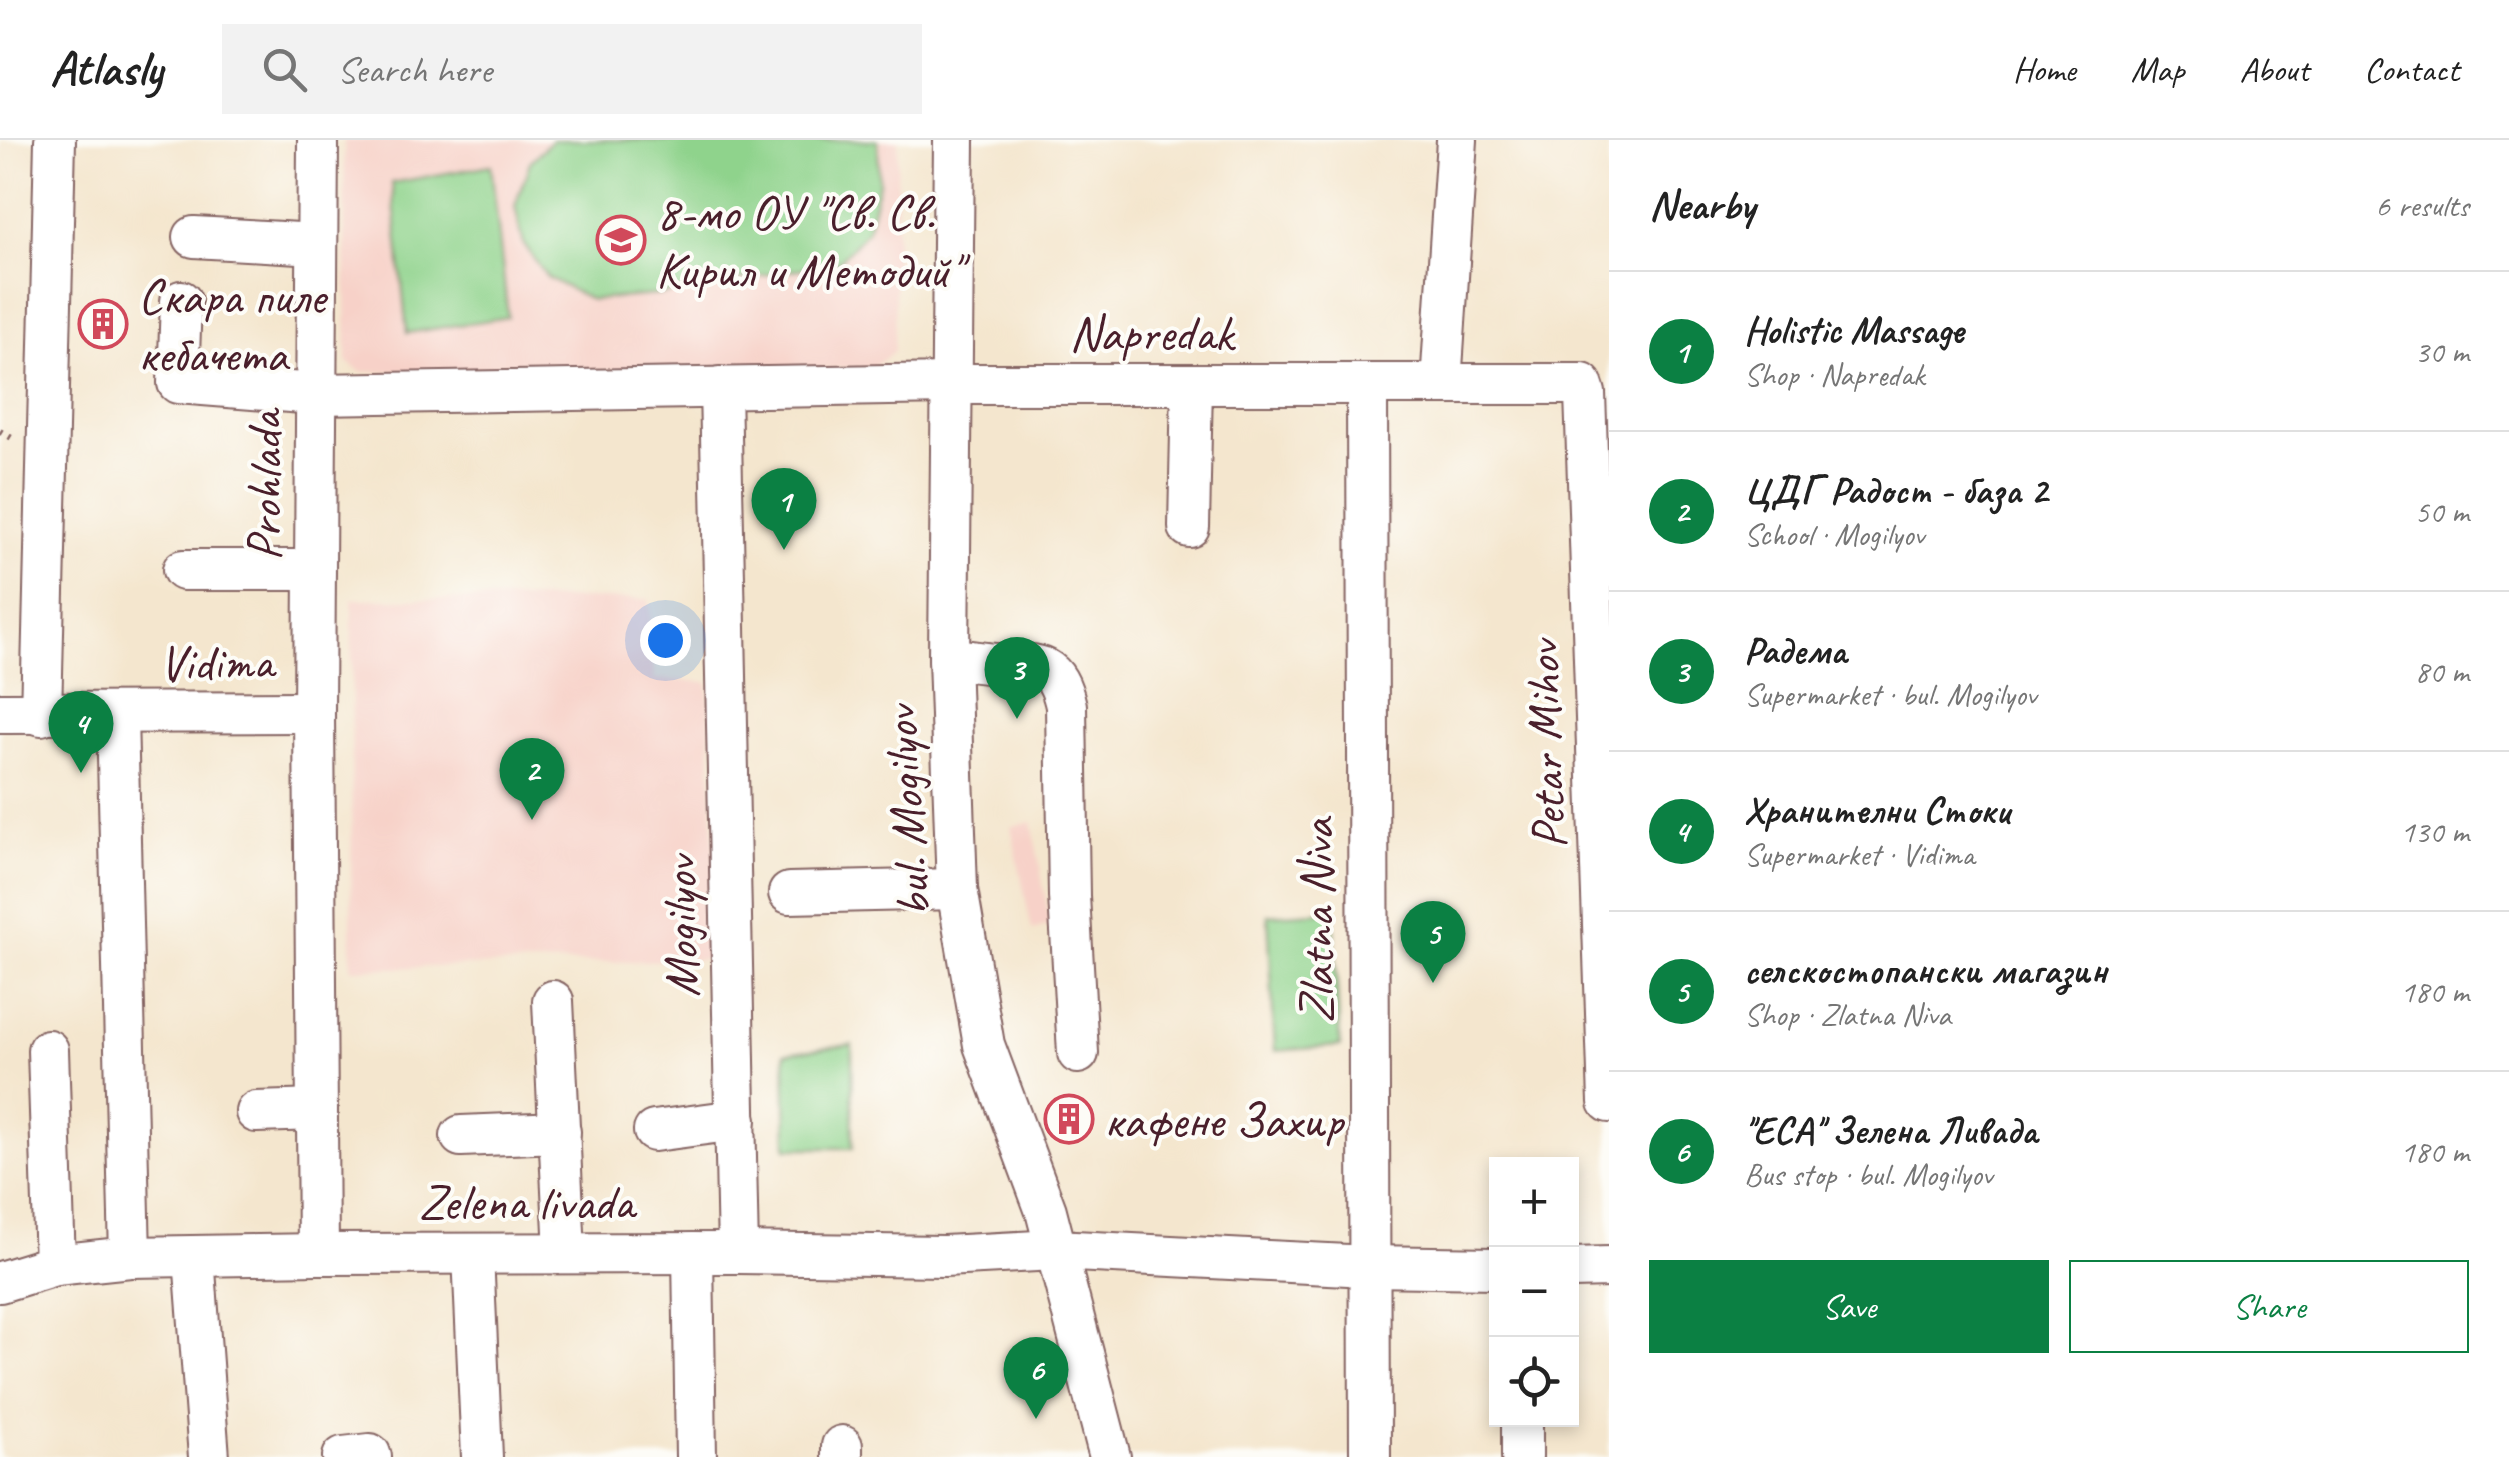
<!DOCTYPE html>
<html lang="en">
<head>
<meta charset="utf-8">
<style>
  body { margin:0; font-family:Caveat,sans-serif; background:#f2f2f2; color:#222 }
  .controls { position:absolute; right:30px; bottom:30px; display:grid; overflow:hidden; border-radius:0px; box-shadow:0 5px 15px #0003 }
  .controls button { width:90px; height:90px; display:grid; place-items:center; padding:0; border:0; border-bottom:2px solid #e0e0e0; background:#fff; color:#222; font:50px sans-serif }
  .you { position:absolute; left:665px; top:500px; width:35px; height:35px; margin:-25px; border:8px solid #fff; border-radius:50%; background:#1a73e8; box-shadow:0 0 0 15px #1a73e833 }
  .badge { display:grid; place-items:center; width:65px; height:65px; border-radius:50%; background:#0b8043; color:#fff; font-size:32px; font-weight:700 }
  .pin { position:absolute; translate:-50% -82px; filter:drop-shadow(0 2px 5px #0008) }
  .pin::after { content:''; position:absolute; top:52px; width:35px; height:30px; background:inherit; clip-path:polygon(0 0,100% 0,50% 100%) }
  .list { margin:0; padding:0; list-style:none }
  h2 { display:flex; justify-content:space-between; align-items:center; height:130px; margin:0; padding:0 40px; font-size:42px }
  h2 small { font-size:32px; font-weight:400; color:#767676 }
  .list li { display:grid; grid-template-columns:65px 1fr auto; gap:30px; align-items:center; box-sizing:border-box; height:160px; padding:0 40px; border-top:2px solid #e0e0e0 }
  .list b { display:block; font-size:38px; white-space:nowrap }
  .list p { margin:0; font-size:32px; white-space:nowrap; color:#767676 }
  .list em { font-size:32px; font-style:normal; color:#767676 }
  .actions { display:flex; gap:20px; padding:30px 40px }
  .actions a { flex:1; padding:22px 0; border:2px solid #0b8043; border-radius:0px; text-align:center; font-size:35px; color:#0b8043 }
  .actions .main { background:#0b8043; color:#fff }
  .icon { flex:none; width:55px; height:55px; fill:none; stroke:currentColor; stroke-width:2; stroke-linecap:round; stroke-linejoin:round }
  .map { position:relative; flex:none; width:1609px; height:1317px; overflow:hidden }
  header { display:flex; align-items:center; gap:60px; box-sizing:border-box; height:140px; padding:0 50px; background:#fff; border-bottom:2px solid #e0e0e0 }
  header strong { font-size:48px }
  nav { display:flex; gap:55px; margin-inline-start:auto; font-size:35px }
  .search { width:700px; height:90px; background:#f2f2f2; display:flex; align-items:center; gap:25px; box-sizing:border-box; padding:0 35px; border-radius:0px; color:#767676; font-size:38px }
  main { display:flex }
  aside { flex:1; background:#fff }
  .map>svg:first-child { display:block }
</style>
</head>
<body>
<header>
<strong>Atlasly</strong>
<div class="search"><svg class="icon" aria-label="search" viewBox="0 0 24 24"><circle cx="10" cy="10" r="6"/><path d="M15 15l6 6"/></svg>Search here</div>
<nav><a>Home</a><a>Map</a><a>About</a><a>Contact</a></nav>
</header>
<main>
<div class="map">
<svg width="1609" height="1317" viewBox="0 0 1609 1317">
  <rect width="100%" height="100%" fill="#fdfcf7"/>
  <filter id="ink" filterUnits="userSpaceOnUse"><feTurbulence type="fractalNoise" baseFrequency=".01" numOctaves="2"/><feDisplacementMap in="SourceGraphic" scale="20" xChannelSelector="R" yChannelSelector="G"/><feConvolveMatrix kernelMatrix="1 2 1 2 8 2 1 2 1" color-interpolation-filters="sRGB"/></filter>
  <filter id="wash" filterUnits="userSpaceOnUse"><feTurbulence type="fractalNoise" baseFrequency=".0048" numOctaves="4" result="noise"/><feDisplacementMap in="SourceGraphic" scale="40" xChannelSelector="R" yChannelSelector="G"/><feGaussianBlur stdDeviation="2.25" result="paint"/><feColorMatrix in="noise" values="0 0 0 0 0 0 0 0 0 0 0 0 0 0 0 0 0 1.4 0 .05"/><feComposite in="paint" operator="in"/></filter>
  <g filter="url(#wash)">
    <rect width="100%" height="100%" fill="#f4e6ce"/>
    <!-- built -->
    <g fill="#f7d1c8">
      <path d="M344,0H898L894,211L873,228L361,232L347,222Z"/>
      <path d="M352,459H649L654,539L708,542L718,819L351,829Z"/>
      <path d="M1032,682L1050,785L1032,790L1011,687Z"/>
    </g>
    <!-- green -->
    <g fill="#8fd38c" stroke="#6c795c" stroke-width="2.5">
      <path d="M552,0H878L879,43L867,91L838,122L656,155L591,160L547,137L524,105L515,66L530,22Z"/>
      <path d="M491,25L508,177L407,193L392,43Z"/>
      <path d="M1333,771L1340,906L1275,911L1268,775Z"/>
      <path d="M852,905L853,1008H787L785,913Z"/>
    </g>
  </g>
  <g filter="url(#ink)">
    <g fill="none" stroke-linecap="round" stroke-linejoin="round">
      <!-- minor casing -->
      <g stroke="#866564" stroke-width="44">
        <g id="minor">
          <path d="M954,0L949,518L957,749L984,905L1046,1071L1110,1317"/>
          <path d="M194,97L317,104"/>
          <path d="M181,161L178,243L315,254L951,244H1582L1585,253L1609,962"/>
          <path d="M1367,244L1370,1317"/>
          <path d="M1441,244L1457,0"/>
          <path d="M720,247L738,1113"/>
          <path d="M1189,387L1192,244"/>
          <path d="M183,430H315"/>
          <path d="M949,518C965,520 981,523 996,524C1037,524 1056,520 1066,566L1069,756L1078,913"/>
          <path d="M0,573L314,572"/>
          <path d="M41,575L55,0"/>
          <path d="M117,575L130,1117"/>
          <path d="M789,753L957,749"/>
          <path d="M553,861L565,1113"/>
          <path d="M48,910L55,1125"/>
          <path d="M256,972L317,970"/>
          <path d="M654,991L736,980"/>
          <path d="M461,996L560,992"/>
          <path d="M693,1113L696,1317"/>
          <path d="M318,1114L314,572L318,0"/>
          <path d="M473,1114L482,1317"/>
          <path d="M194,1117L209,1317"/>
          <path d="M1572,1128L1609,1127"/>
          <path d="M0,1142L55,1125L130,1117L318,1114L738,1113L944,1116L1055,1110L1368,1126L1496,1128"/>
          <path d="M842,1306V1317"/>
          <path d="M343,1317L370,1314L371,1317"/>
          <path d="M1522,1317V1280"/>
        </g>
      </g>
      <!-- path -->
      <path stroke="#866564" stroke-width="6" stroke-dasharray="2.5 8" stroke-linecap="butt" d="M0,291L15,300"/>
      <!-- minor -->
      <use href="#minor" stroke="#fff" stroke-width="40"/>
    </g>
  </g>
  <!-- icons -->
  <defs>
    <g id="school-ring" transform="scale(2.5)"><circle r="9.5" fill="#fdfcf7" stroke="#d1495b" stroke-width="1.5"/><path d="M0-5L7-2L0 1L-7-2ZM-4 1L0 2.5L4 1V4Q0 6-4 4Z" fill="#d1495b"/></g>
    <g id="building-ring" transform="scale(2.5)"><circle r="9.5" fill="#fdfcf7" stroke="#d1495b" stroke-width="1.5"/><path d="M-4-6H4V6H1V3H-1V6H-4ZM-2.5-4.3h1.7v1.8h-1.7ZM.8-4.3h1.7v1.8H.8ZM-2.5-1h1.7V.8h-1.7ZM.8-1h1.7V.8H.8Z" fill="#d1495b"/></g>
  </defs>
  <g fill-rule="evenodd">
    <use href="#school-ring" x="621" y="100"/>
    <use href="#building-ring" x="103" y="184"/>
    <use href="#building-ring" x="1069" y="979"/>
  </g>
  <g text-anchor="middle" stroke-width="8" stroke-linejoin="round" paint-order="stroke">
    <!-- poi labels -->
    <g font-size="50" fill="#4a1f2b" stroke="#fdfcf7" text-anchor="start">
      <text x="656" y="89">8-мо ОУ "Св. Св.<tspan x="656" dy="58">Кирил и Методий"</tspan></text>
      <text x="138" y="173">Скара пиле<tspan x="138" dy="58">кебачета</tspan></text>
      <text x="1104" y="997">кафене Захир</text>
    </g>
    <!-- street labels -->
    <g font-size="50" fill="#4a1f2b" stroke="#fdfcf7">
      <text x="1151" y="210">Napredak</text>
      <text transform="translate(263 346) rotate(-90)" y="18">Prohlada</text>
      <text transform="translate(216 521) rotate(-1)" y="18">Vidima</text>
      <text transform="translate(1544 605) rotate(-92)" y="18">Petar Mihov</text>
      <text transform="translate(905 672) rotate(-94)" y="18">bul. Mogilyov</text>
      <text transform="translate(1315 781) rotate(-90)" y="18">Zlatna Niva</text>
      <text transform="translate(679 787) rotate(-91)" y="18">Mogilyov</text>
      <text x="526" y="1079">Zelena livada</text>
    </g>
  </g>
</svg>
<div class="controls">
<button>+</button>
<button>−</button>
<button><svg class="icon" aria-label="locate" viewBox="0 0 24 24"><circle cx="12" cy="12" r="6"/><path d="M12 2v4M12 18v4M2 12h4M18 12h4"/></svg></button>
</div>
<div class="you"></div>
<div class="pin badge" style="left:784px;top:410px">1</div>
<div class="pin badge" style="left:532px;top:680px">2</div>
<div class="pin badge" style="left:1017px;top:579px">3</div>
<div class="pin badge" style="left:81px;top:633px">4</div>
<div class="pin badge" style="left:1433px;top:843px">5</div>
<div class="pin badge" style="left:1036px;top:1279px">6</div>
</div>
<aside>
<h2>Nearby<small>6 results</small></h2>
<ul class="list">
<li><span class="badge">1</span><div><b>Holistic Massage</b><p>Shop · Napredak</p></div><em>30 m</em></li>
<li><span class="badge">2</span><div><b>ЦДГ Радост - база 2</b><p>School · Mogilyov</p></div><em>50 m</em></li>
<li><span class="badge">3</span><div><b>Радема</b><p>Supermarket · bul. Mogilyov</p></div><em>80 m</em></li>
<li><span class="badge">4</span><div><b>Хранителни Стоки</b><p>Supermarket · Vidima</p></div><em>130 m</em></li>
<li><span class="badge">5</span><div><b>селскостопански магазин</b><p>Shop · Zlatna Niva</p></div><em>180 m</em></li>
<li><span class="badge">6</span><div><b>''ЕСА'' Зелена Ливада</b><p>Bus stop · bul. Mogilyov</p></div><em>180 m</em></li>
</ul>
<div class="actions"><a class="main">Save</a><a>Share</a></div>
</aside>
</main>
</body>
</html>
